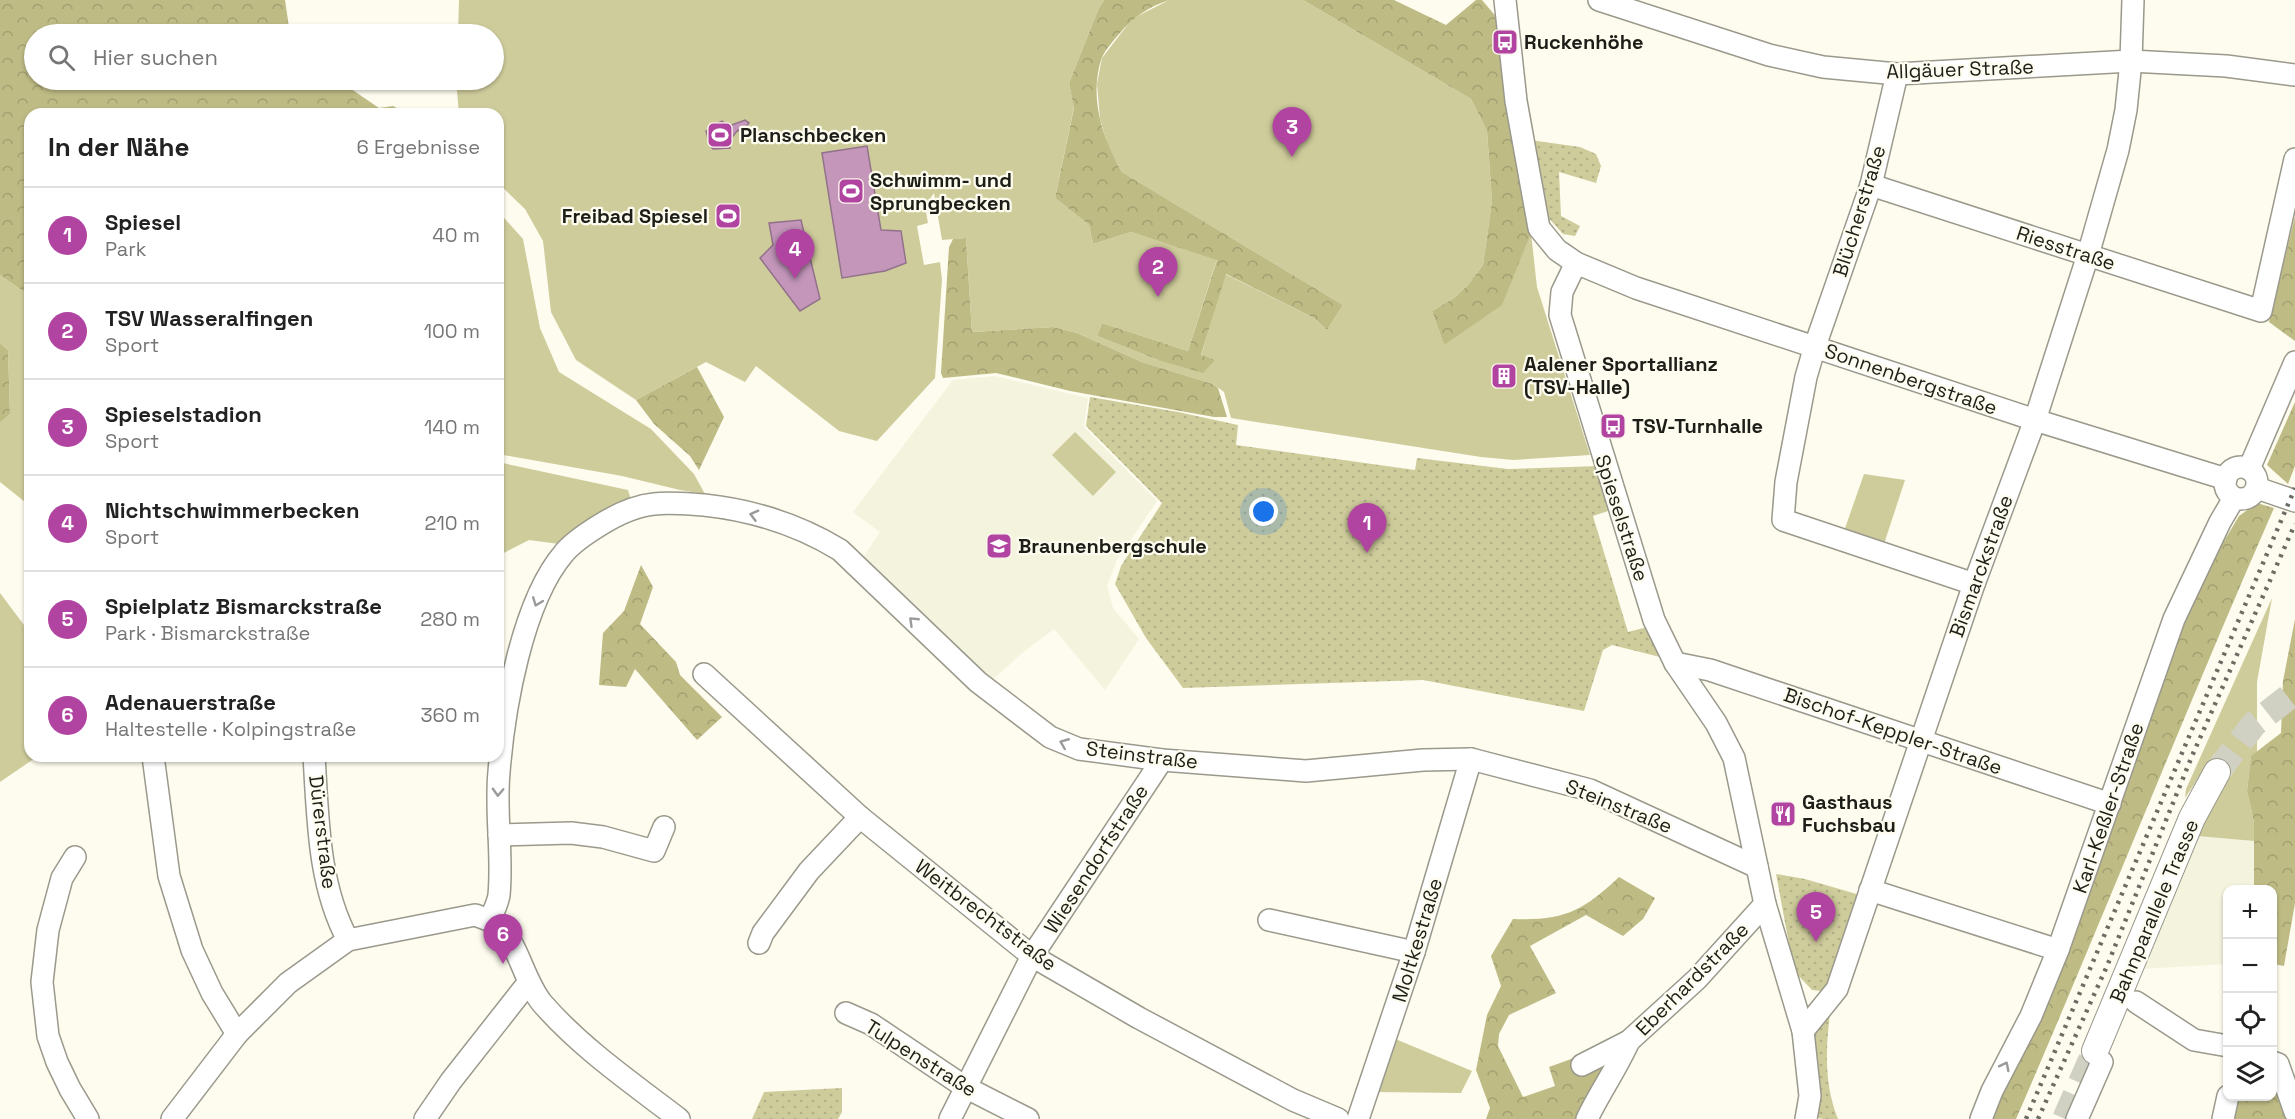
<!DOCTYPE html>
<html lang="de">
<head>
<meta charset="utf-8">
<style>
  body { margin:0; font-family:"Space Grotesk",sans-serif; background:#f2f2f2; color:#222 }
  .controls { position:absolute; right:18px; bottom:18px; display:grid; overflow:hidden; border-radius:12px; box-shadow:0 2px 4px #0004 }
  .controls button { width:54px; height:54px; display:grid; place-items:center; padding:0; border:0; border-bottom:2px solid #e0e0e0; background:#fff; color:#222; font:30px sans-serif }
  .you { position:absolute; left:1264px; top:512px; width:21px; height:21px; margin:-15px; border:4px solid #fff; border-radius:50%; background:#1a73e8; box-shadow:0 0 0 9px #1a73e833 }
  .badge { display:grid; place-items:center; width:39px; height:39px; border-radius:50%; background:#b143a1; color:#fff; font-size:20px; font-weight:700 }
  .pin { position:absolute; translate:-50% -50px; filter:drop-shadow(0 2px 3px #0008) }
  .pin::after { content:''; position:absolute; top:32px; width:21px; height:18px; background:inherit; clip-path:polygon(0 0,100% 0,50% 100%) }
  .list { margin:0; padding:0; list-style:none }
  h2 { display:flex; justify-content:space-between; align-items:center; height:78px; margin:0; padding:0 24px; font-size:26px }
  h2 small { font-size:20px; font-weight:400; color:#767676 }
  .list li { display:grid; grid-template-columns:39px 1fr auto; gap:18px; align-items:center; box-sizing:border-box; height:96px; padding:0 24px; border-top:2px solid #e0e0e0 }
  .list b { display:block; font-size:22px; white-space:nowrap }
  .list p { margin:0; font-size:20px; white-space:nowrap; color:#767676 }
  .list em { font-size:20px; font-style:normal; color:#767676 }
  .icon { flex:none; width:33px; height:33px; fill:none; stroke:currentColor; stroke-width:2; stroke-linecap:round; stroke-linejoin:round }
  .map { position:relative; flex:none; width:2295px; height:1119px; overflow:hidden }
  .search { position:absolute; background:#fff; box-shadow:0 2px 4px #0004; left:24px; top:24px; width:480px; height:66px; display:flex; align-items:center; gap:15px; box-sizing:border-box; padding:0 21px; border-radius:33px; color:#767676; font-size:22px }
  .panel { position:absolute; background:#fff; box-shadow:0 2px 4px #0004; left:24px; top:108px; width:480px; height:654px; border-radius:18px }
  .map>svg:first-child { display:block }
</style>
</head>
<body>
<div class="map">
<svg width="2295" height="1119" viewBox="0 0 2295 1119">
  <defs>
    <pattern id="forest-crowns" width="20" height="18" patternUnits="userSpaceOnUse" patternTransform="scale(1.5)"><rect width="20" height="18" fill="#bebb85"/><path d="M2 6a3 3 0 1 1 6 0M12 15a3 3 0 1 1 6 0" fill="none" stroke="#a3a072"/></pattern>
    <pattern id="park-dots" width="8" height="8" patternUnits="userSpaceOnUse" patternTransform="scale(1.5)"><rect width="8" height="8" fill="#cfcc9c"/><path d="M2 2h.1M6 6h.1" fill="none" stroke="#b1af86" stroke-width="1.8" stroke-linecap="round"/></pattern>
  </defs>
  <rect width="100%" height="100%" fill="#fdfcee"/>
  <!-- built -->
  <g fill="#f4f3dd">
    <path d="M995,376L1088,398L1084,427L1157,501L1117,560L1107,586L1113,608L1139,639L1105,690L1054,629L1021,654L987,685L860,562L880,532L853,512L953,380Z"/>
    <path d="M2197,836L2254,841V889L2228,890L2227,964L2141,969Z"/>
  </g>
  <!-- grass -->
  <g fill="#cfcc9c">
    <path d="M459,0H1104L1098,10L1069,83L1074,107L1055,198L1089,225L1093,244L1131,232L1217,259L1188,351L1102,323L1097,336L1158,360H1214L1201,356L1225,274L1314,318L1327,330L1343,305L1122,172L1109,149L1100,119L1097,84L1102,58L1132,19L1169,0H1303L1471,99L1487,131L1492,201L1483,265L1468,285L1454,298L1432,311L1444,345L1531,233L1537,287L1590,455L1513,460L1481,457L1231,418L1224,392L1213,384L1142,362L1077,333L1053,327L972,332L966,238L942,240L934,193L925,206L928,223L917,226L924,265L940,262L942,280L935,378L877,441L839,431L756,366L745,382L706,362L636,400L576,360L551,312L543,241L525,209L498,183V114H459L456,80H494V34H458Z"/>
    <path d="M498,211L523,239L540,328L559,372L651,429L694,474L705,494L680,490L622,476L498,454Z"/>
    <path d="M0,275L30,296V506L0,482V423L10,414L8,350L0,343Z"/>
    <path d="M1075,432L1116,472L1093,496L1052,455Z"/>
    <path d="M498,462L628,490L631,500L559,544L529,540L498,556Z"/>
    <path d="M1864,474L1905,480L1883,547L1843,534Z"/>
    <path d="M0,593L30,633V756H38L0,782Z"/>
    <path d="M2272,598L2257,682V752L2251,757L2247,791L2254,822V841L2197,836L2217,797L2236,768L2215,753L2185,798L2186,789Z"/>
    <path d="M1393,1038L1472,1071L1461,1093L1374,1092Z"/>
  </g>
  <!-- forest -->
  <g fill="url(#forest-crowns)">
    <path d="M0,0H285L290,34H34V80H338L379,108L393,106L408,114H30V296L0,275Z"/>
    <path d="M1104,0H1169C1149,7 1133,17 1120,33C1113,41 1104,51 1101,60C1089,99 1103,139 1122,172L1343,305L1327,330L1314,318L1226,274L1201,355L1215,360L1203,373L1158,360L1097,336L1102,323L1188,351L1217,260L1131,232L1093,244L1089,225L1055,198L1074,108L1069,83L1098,10Z"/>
    <path d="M1303,0H1394L1446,25L1476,0H1482L1498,19L1531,233L1502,305L1444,345L1432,311L1454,298L1468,285L1483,265L1492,201L1487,131L1471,99Z"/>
    <path d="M2295,216V341L2269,322Z"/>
    <path d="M966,238L972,332L1053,327L1077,333L1142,362L1213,384L1218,388L1227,417H1214L1070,391L996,373L943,378L941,373L949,247L953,239Z"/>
    <path d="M0,343L8,350L10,414L0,423Z"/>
    <path d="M697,367L724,417L699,470L690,456L654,424L636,400Z"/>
    <path d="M2295,402V466L2288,484L2267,465Z"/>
    <path d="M2257,503L2274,508C2185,711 2104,916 2016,1119H1985L2177,620L2239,516Z"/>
    <path d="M641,565L653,587L640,624L676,662L680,675L722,717L697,740L635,669L626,687L599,685L603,633L624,611Z"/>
    <path d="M2295,619V903L2284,966L2273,964L2272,890L2254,889V822L2247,791L2251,756L2281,733L2283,681Z"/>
    <path d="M1619,877L1655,898L1643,919L1623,936L1586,915L1530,946L1556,993L1509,1015L1499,1034L1498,1046L1523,1097L1555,1086L1549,1067L1574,1058L1616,1055L1583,1119H1486L1490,1108L1476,1070L1487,1015L1501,986L1491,956L1513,919C1564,921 1583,911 1619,877Z"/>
    <path d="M2273,1075L2288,1119H2231L2236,1097L2272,1096Z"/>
  </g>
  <!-- park -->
  <g fill="url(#park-dots)">
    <path d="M1530,140L1580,147L1596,154L1601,166L1596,183L1559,172L1561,216L1580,226L1575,236L1563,234L1545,214Z"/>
    <path d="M1090,397L1178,412L1238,425L1236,445L1415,470L1417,458L1508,469L1600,466L1614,509L1593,516L1628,632L1651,626L1664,658L1612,645L1603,650L1584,711L1423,680L1183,688L1146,638L1115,584L1121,566L1162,503L1086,426Z"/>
    <path d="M1776,874L1805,879L1860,895L1830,983L1822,991L1812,990L1794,971Z"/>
    <path d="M1831,1005C1826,1044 1823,1082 1838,1119H1823L1810,1116V1034Z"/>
    <path d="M842,1088V1112L838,1119H752L764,1092Z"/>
  </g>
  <!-- water -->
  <g fill="#c396ba" stroke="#92728a" stroke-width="1.5">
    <path d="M745,120L749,123L741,133L738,130L728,142L730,148L713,149L710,145L706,131L713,129L717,134H720L716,124L722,121L729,126Z"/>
    <path d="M867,146L881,230L901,231L906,263L885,271L842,278L822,153Z"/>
    <path d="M801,220L820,299L800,311L760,258L773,245L769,223Z"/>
  </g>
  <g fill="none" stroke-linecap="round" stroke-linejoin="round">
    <!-- major-tunnel -->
    <g stroke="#d0d0c3" stroke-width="26" stroke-dasharray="26 13" stroke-linecap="butt">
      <path d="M2217,772L2254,724L2295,692"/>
      <path d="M2065,1119L2095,1051"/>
    </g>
    <!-- minor casing -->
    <g stroke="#9a998c" stroke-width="24">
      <g id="minor">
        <path d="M1505,0L1516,101L1539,228L1557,250L1576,263L1636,288L2035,420L2226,479"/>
        <path d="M1599,0L1769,55L1823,67L1897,74L2131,61L2226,66L2295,75"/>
        <path d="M1897,74L1871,185L1815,346L1806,377L1786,482L1783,520L1974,584"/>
        <path d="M1871,185L2261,311L2295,159"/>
        <path d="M1576,263L1562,292L1560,315L1654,620L1675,663L1716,723L1734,758L1765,904L1803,1031L1810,1096L1806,1119"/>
        <circle cx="2241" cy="483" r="16"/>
        <path d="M2249,469L2295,362"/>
        <path d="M2257,488L2295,501"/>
        <path d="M1675,663L1710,670L2110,804"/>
        <path d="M704,674L860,817L1032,956L1139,1018L1293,1100L1338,1119"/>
        <path d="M153,756L169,876L192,950L212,993L237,1034"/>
        <path d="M314,756C318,818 318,885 348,940"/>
        <path d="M499,835L571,833L603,837L654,851L664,827"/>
        <path d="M75,857L62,878L48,930L42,982L48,1036L57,1062L70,1089L88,1119"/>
        <path d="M1870,890L2058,950"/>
        <path d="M490,920C493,912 498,903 499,895C503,854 495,813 499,772C504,709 522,602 564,553C573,542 587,533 600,525C616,515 634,506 654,504C670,502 687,504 704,505C751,510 799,525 840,550L978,682L1050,737L1079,749L1162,760L1306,771L1423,760L1471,759L1590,790L1757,867"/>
        <path d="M1269,920L1414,952"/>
        <path d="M759,943L763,933L809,871L860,817"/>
        <path d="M2136,1002L2194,1040L2228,1046"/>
        <path d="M846,1013L871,1024L965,1087L1028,1119"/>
        <path d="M1803,1031L1837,989L1974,584L2035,420L2088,255L2118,150L2126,110L2131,61L2133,0"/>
        <path d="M2272,1062L2278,1064L2295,1112"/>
        <path d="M1582,1065L1629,1041L1697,979L1765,904"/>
        <path d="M172,1119L237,1034L288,983L348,940L475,915C484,918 493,921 500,927C519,946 524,981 542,1003C581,1048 632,1083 679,1119"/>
        <path d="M425,1119L451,1081L528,983"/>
        <path d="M950,1119L1032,956L1162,760"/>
        <path d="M1358,1119L1414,952L1471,759"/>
        <path d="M1587,1119C1600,1092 1617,1068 1629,1041"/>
        <path d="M1981,1119L1992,1091L2031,1016L2058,950L2174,619L2220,522L2234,498"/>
        <path d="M2077,1119L2102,1062"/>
        <path d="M2223,1119L2228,1096"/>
      </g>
    </g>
    <!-- major casing -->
    <g stroke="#9a998c" stroke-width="28">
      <path id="major" d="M2095,1051L2192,818L2217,772"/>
    </g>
    <!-- minor -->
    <use href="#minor" stroke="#fff" stroke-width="21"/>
    <!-- major -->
    <use href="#major" stroke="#fff" stroke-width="26"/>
    <!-- rail -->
    <g stroke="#6c6c64" stroke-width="4.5" stroke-dasharray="3 6" stroke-linecap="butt">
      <path d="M2026,1119L2295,488"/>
      <path d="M2038,1119L2107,966L2192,756L2295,524"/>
    </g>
  </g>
  <!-- one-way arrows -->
  <defs><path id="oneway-chevron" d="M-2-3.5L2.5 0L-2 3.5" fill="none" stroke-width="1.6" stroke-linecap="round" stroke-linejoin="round" transform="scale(1.5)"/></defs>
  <g stroke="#9a9a98">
    <use href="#oneway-chevron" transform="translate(754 515) rotate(-165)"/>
    <use href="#oneway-chevron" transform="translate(537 602) rotate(111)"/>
    <use href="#oneway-chevron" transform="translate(913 621) rotate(-136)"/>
    <use href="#oneway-chevron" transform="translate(1064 743) rotate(-158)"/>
    <use href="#oneway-chevron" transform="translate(498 792) rotate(92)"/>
    <use href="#oneway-chevron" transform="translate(2005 1066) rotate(-63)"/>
  </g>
  <!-- icons -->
  <defs>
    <g id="bus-square" transform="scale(1.35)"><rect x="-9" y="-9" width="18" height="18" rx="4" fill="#b143a1" stroke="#fdfcee"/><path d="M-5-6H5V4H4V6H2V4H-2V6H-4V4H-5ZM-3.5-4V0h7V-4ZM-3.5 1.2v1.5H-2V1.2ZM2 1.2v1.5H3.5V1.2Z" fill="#fff"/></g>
    <g id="stadium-square" transform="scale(1.35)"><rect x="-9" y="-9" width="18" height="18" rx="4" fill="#b143a1" stroke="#fdfcee"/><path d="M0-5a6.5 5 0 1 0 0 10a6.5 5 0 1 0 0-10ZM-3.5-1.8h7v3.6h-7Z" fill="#fff"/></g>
    <g id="building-square" transform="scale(1.35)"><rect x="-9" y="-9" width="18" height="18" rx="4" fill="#b143a1" stroke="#fdfcee"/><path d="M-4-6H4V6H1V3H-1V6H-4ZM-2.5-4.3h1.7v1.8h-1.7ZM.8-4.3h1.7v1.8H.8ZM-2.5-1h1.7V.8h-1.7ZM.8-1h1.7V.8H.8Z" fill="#fff"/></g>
    <g id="school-square" transform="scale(1.35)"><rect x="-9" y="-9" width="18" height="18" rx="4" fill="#b143a1" stroke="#fdfcee"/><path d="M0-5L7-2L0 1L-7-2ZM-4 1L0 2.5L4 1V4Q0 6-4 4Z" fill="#fff"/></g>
    <g id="restaurant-square" transform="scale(1.35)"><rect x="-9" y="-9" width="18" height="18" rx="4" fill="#b143a1" stroke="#fdfcee"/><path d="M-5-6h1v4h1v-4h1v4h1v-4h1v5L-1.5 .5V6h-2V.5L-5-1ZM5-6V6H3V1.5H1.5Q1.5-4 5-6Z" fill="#fff"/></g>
  </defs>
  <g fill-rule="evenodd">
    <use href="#bus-square" x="1505" y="42"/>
    <use href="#stadium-square" x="720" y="135"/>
    <use href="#stadium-square" x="851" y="191"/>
    <use href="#stadium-square" x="728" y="216"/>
    <use href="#building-square" x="1504" y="376"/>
    <use href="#bus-square" x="1613" y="426"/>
    <use href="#school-square" x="999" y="546"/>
    <use href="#restaurant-square" x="1783" y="814"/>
  </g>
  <g text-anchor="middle" stroke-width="4.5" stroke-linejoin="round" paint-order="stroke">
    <!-- poi labels -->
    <g font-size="20" font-weight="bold" fill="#1e1e19" stroke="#fdfcee" text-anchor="start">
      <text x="1524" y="49">Ruckenhöhe</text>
      <text x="740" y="142">Planschbecken</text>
      <text x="870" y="187">Schwimm- und<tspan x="870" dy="23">Sprungbecken</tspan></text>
      <text x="708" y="223" text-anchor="end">Freibad Spiesel</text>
      <text x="1524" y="371">Aalener Sportallianz<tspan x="1524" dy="23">(TSV-Halle)</tspan></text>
      <text x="1632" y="433">TSV-Turnhalle</text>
      <text x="1018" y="553">Braunenbergschule</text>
      <text x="1802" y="809">Gasthaus<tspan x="1802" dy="23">Fuchsbau</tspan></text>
    </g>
    <!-- street labels -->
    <g font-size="20" fill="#1e1e19" stroke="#fdfcee">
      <text transform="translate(1960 69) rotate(-2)" y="7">Allgäuer Straße</text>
      <text transform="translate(1859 211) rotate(-73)" y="7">Blücherstraße</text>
      <text transform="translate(2066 248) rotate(18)" y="7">Riesstraße</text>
      <text transform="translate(1911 379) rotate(19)" y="7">Sonnenbergstraße</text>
      <text transform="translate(1622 518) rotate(72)" y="7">Spieselstraße</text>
      <text transform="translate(1981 566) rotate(-70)" y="7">Bismarckstraße</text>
      <text transform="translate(1893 731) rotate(19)" y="7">Bischof-Keppler-Straße</text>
      <text transform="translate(1142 755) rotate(7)" y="7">Steinstraße</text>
      <text transform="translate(1619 806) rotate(22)" y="7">Steinstraße</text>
      <text transform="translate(2108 808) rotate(-71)" y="7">Karl-Keßler-Straße</text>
      <text transform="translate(323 832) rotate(83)" y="7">Dürerstraße</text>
      <text transform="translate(1096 859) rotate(-57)" y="7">Wiesendorfstraße</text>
      <text transform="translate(2154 911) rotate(-67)" y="7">Bahnparallele Trasse</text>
      <text transform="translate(986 915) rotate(37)" y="7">Weitbrechtstraße</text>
      <text transform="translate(1417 940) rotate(-73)" y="7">Moltkestraße</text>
      <text transform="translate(1692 979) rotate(-45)" y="7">Eberhardstraße</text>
      <text transform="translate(921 1058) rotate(32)" y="7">Tulpenstraße</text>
    </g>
  </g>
</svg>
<div class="controls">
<button>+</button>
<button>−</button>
<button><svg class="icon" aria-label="locate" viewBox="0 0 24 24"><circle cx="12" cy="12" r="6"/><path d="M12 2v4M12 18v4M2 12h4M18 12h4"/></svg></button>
<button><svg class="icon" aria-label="layers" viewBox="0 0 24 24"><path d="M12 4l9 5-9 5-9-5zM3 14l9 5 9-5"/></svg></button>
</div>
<div class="you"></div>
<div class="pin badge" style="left:1367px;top:553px">1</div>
<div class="pin badge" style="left:1158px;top:297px">2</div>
<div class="pin badge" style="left:1292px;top:157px">3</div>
<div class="pin badge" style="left:795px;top:279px">4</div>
<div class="pin badge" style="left:1816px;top:942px">5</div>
<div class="pin badge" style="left:503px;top:964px">6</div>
<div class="search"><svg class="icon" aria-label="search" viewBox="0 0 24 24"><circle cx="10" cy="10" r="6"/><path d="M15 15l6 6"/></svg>Hier suchen</div>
<section class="panel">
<h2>In der Nähe<small>6 Ergebnisse</small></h2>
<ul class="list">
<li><span class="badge">1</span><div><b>Spiesel</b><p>Park</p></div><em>40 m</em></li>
<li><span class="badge">2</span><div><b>TSV Wasseralfingen</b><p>Sport</p></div><em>100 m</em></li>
<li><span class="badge">3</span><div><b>Spieselstadion</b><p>Sport</p></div><em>140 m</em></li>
<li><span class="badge">4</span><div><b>Nichtschwimmerbecken</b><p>Sport</p></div><em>210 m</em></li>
<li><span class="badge">5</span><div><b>Spielplatz Bismarckstraße</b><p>Park · Bismarckstraße</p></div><em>280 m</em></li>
<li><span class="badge">6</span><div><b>Adenauerstraße</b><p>Haltestelle · Kolpingstraße</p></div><em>360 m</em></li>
</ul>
</section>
</div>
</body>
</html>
